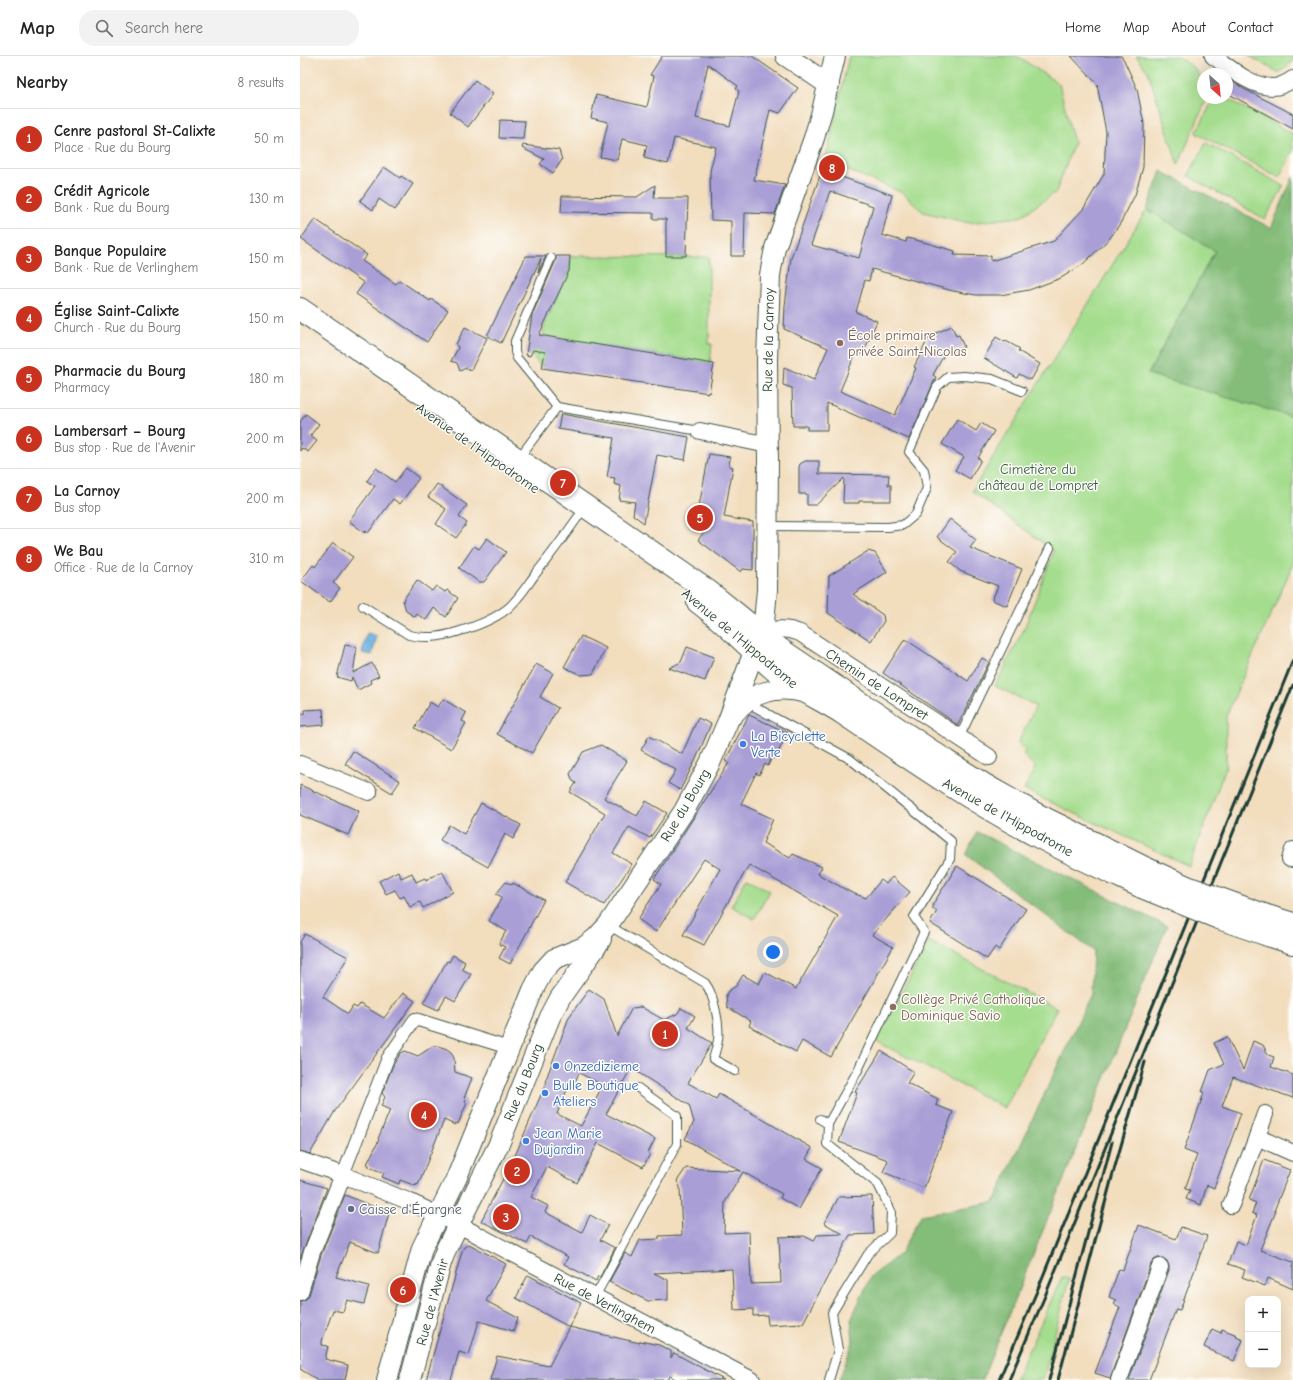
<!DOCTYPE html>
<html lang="en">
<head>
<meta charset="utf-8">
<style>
  body { margin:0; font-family:"Comic Neue",sans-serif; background:#f2f2f2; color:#222 }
  .controls { position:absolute; right:12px; bottom:12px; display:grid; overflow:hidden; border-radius:8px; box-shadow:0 4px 16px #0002 }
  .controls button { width:36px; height:36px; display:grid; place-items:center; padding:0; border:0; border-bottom:1px solid #e0e0e0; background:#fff; color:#222; font:20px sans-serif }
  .compass { position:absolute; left:897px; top:12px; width:36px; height:36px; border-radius:50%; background:#fff; box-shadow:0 4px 16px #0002; rotate:153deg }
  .you { position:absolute; left:473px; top:896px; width:14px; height:14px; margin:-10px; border:3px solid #fff; border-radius:50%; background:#1a73e8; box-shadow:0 0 0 6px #1a73e833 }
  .badge { display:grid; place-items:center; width:26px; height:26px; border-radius:50%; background:#c8321e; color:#fff; font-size:13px; font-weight:700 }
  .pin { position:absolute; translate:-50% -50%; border:2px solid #fff; box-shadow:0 1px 4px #0006 }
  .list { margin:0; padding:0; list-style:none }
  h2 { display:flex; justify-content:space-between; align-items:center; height:52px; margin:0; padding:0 16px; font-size:17px }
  h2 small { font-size:13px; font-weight:400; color:#767676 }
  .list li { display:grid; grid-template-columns:26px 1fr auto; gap:12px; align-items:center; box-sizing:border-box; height:60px; padding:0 16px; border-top:1px solid #e0e0e0 }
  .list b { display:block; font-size:15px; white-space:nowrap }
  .list p { margin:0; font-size:13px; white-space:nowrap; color:#767676 }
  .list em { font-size:13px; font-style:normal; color:#767676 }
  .icon { flex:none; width:22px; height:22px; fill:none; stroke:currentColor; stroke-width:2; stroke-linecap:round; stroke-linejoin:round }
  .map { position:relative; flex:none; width:993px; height:1324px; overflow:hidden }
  header { display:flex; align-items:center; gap:24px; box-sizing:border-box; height:56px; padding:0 20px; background:#fff; border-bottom:1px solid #e0e0e0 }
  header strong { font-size:19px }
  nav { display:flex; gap:22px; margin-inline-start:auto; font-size:14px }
  .search { width:280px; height:36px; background:#f2f2f2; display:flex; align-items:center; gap:10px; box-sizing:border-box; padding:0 14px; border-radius:16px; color:#767676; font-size:15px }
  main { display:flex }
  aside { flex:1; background:#fff }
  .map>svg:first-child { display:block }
</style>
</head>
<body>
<header>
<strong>Map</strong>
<div class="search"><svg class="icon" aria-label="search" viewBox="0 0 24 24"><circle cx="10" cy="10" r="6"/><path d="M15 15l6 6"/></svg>Search here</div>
<nav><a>Home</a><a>Map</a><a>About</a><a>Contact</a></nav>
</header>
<main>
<aside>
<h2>Nearby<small>8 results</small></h2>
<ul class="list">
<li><span class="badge">1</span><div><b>Cenre pastoral St-Calixte</b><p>Place · Rue du Bourg</p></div><em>50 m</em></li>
<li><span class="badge">2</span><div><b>Crédit Agricole</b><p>Bank · Rue du Bourg</p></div><em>130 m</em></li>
<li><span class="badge">3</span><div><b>Banque Populaire</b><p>Bank · Rue de Verlinghem</p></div><em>150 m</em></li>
<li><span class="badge">4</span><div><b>Église Saint-Calixte</b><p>Church · Rue du Bourg</p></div><em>150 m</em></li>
<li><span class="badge">5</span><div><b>Pharmacie du Bourg</b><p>Pharmacy</p></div><em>180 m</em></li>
<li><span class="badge">6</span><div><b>Lambersart – Bourg</b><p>Bus stop · Rue de l'Avenir</p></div><em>200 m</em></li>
<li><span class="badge">7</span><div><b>La Carnoy</b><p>Bus stop</p></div><em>200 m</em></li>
<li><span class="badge">8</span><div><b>We Bau</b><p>Office · Rue de la Carnoy</p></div><em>310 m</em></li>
</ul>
</aside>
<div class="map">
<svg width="993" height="1324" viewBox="0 0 993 1324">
  <rect width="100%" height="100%" fill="#fdfcf7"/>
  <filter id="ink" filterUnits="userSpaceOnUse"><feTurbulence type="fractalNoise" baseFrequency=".025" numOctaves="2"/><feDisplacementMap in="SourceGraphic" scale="8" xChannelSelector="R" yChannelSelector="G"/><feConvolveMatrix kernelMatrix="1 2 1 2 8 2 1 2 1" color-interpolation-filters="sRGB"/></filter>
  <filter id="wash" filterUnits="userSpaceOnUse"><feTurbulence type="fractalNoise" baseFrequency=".012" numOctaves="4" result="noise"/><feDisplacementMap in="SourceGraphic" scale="16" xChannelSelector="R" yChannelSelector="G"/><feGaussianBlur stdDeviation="0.9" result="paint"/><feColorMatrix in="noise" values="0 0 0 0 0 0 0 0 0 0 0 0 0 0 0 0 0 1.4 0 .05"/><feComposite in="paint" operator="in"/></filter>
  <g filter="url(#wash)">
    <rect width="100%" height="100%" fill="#f2ddbd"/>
    <!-- green -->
    <g fill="#a5dd8e" stroke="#628d61">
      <path d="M549,0H715L719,1L759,28L774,87L756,136L720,161L669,167L623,156L603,137L525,105Z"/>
      <path d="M836,0H877L893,11L903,25V42H907L878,109L848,16Z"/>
      <path d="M949,0H993V5L979,17Z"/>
      <path d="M914,42H926L993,78V95L979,121L896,77Z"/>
      <path d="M906,87L984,130L965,163L888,120Z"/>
      <path d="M847,153L915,194L848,318L993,361V508L926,660V711L889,810L724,734L735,711L723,699L725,694L718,687L736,650L695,630L724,573L754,495L672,435Z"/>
      <path d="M270,200L409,201V288H412L410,307L248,281L242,312L227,293L241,295L245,267L269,215Z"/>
      <path d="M447,822L470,835L454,863L431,850Z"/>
      <path d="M629,885L757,952L705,1052L576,985Z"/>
      <path d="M762,1221L769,1223L743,1324H715Z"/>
    </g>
    <!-- forest -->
    <g fill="#84bc79" stroke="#527c56">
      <path d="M861,115L971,172L993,121V361L848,318L915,195L847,153Z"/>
      <path d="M677,776L867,870L682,1324H539L553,1286L551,1263L571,1220L600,1198L621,1159L694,1146L791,938L793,895L666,799Z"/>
    </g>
    <!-- water -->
    <path fill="#69b0e0" stroke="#44768a" d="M67,577L77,580L72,599L62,597Z"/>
    <g id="blocks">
      <!-- building -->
      <g fill="#a99ed6" fill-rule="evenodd">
        <path d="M362,0H452L498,32L480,57L470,54L454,124L485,129L475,158L445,157L444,200H431V165L411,164L410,115L416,91L374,82L368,108L344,102L347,89L322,83L317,104L300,101L308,66L291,62L296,39L347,51L354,20L350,19ZM408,8L438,30L436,33L439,35L430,70L396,62Z"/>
        <path d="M771,0H821L824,4L837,33L844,68L843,111L835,139L821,166L810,182L783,208L761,222L729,234L700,239H676L653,235L572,213L569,225L565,224L556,256L577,265L563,298L556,296L540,335L595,359L616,312L614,311L629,281L636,278V277L652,270L656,280L659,279L664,291L644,299L633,319L636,321L609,383L527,347V374H507V370H493L492,332L483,329L484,311L514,324L528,292L484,273L485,250L491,202L522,114L592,139L582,179L606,186L607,182L616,184L655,195L654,199L691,200V205L754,185L784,152L804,118L806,76L797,28ZM530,135L573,150L559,202L511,189Z"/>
        <path d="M927,22L944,33L993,58V73L927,37Z"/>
        <path d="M175,24L193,38L168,71L150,57Z"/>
        <path d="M200,64L225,65L223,83L199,82Z"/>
        <path d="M223,89L259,94L262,104L253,117L240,108L244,103L222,92Z"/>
        <path d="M84,111L100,122L101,120L113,128L95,154L79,143L73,154L60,145Z"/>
        <path d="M355,129L354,142H388L386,200H366V163H353V157L261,156L262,140L337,141Z"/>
        <path d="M15,163L67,199L62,205L96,228L99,224L130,245L131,243L148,254L127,286L56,238L64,227L1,183Z"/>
        <path d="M226,200H246L238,217L241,202L201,287L187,280Z"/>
        <path d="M256,200H270L269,215L239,279L414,308L409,337L242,312L245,296L233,294L230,300L226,299L232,259L256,204Z"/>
        <path d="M165,271L187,282L171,314L166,312L160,315L157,307L151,305L158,292L156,288Z"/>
        <path d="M696,281L705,286L706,285L720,293L718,295L740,308L731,324L719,318L717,322L684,302Z"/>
        <path d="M6,358L19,368L10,380L17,385L8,396L2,392L0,395V366Z"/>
        <path d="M261,358L389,381L385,404L357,399L344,467L333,459L335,446L319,444L321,430L314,428L315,422L307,421L314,382L258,373Z"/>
        <path d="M657,363L676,375L681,367L694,375L678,402L681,404L670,423L655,414L664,401L642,388Z"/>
        <path d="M409,398L430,401L429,410L433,411L424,461L453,466V514L443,513L441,516L398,484L410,468L396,466Z"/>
        <path d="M505,405H519V418L589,419L588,429H591V445H559V447H543L544,422L516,449H507V438H499V411L500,408Z"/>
        <path d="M76,412L95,426L106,412L119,422L100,448L93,443L68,477L66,475L65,477L49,465L75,430L67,425Z"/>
        <path d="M137,428L167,449L159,461L167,467L156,482L136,468L146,453L128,441Z"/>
        <path d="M650,463L676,484L670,492L722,513L707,550L692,544L698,530L660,515L649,506L657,496L637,481Z"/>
        <path d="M187,482L206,496L184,526H179L159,512L174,490L179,493Z"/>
        <path d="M33,487L53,501L33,527L40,532L30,546L1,525L13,509L15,511Z"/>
        <path d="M568,495L575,497L587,516L553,538L583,559L584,565L571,585L528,557L529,520Z"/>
        <path d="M117,524L132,535L136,530L145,536L147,534L158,542L146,561L134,552L126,564L117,558L115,561L106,555L103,544Z"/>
        <path d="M281,580L306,592L293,618L281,619L264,611Z"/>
        <path d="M605,583L668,625L682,602L689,606L658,669L583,617Z"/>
        <path d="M45,589L57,591L53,617L72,607L79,620L70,624L71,627L58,634L52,621L51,625L37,621Z"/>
        <path d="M387,591L414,601L405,625L369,612L381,606Z"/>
        <path d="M236,608L253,617L240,641L258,652L232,697L197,678Z"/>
        <path d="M143,643L166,657L162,665L166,667L151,693L115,672L130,646L138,651Z"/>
        <path d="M23,653L24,669L0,671V658H5V654Z"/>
        <path d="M449,659L488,677L475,702L472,701L468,710L465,708L459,719L456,717L441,748L473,763L463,787L490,802L493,798L522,811L518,818L550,836L566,842L581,824L586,828L592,821L610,836L572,879L593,891L531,1001L502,985L496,996L449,970L451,965L427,951L426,939L428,935L436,930L443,919L459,928L465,916L496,933L538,860L449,809L404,889L383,879L420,813L404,803L356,876L338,863L361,828L354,823L429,707L425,705Z"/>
        <path d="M398,662L411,668L396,703L380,734L368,727L376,714L341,694L349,680L382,698Z"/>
        <path d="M301,689L327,705L304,742L337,760L346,745L367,757L350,782L329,771L313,797L332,808L304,849L265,826L305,757L270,736L276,727L273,725L270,718L283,696Z"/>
        <path d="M53,695L100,725L92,737L45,708Z"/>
        <path d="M0,729L59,755L48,779L0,759Z"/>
        <path d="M181,747L221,769L213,783L205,778L188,811L140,784L149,769L164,778Z"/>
        <path d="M657,810L726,853L699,894L695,891L687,903L630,867L637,855L633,853V848Z"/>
        <path d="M98,815L101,822L112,817L116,826L125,822L126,824L142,815L153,836L123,852L120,846L110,851L104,840L100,842L95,834L86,838L79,825Z"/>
        <path d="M206,826L212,829L213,827L244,844L210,908L199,902L205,891L199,888L206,875L189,865L202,841L196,838Z"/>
        <path d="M5,878L48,901L23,941L48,958L53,950L57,952L60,948L84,962L103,937L115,945L35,1055L10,1098L0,1095V886Z"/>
        <path d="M153,899L165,906L162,913L171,918L155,945L146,940L138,954L123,947L147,905L149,906Z"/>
        <path d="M289,933L304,943L317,980L332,952L341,951L364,964L377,958L381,952L395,960L388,972L412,987L388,1027L416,1043L419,1038L512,1092L506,1103L522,1112L499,1153L480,1142L482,1138L443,1116L425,1146L424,1177L449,1176L451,1228L481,1227L479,1181L504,1180L514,1185L517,1179L543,1178L524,1167L539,1141L572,1140L574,1178L550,1179L503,1267L468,1269L467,1259L453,1260V1253L434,1254L432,1213L354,1217L368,1224V1244L348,1245L309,1226L325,1197L332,1201L340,1184L359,1183V1180L382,1179L380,1131L377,1125L386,1112L441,1115L385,1083L394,1066L389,1049L331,1012L306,1058L355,1083L348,1097L350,1098L343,1111L298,1087L277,1127L247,1111L231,1141L248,1150L245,1156L282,1176L290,1159L308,1169L300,1184L315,1192L300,1221L298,1220L296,1225L264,1208L268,1201L231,1181L227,1188L181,1165L214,1102L246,1027L245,1026L269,961ZM279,1017L303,1029L281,1070L257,1058L271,1024L275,1026Z"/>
        <path d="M927,981L943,1014L953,985L963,989L968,999L974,1001L971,1011L993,1019V1042L933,1021L922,1050L941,1057L914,1132L907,1129L901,1149L886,1143L890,1134L885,1133L897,1099L884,1094L904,1037L902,1036L910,1014L924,1008L914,987Z"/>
        <path d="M133,990H138L147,993L151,996L154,1002L155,1016L172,1022L164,1042L166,1043L165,1046L167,1047L158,1068L156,1067L155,1069L144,1064L118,1129L116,1128V1130L100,1124L99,1128L82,1121L84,1117L69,1111V1109L67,1108L79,1084L78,1083L90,1054L81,1050L85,1041L82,1037L93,1009L101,997L105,995L118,1000Z"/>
        <path d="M581,995L614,1016L607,1027L638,1043L636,1049L653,1056L624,1132L583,1116L588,1104L539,1086L557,1037L555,1036Z"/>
        <path d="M964,1104L990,1114L974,1155H976L960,1194L993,1206V1233L968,1222L965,1230L942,1221L945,1214L928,1208L936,1185L946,1189L957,1159L952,1157L956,1147L949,1144Z"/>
        <path d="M0,1124L27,1132L0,1203Z"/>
        <path d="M45,1139L89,1157L78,1197L50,1186L36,1221L69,1230L64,1248L47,1244L43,1256L33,1254L22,1285V1289L28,1290L25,1303L48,1309L45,1324H18L0,1313V1245L6,1243L9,1239L21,1199Z"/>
        <path d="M839,1169L876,1183L881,1171L907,1180L880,1254L876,1253L849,1324H829L869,1214V1210L867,1205L863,1202H858L854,1204L851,1208L810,1322L795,1317L820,1251L814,1248L816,1244L809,1241L819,1213L823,1214Z"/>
        <path d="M169,1188L206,1208L186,1245L218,1262L213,1275L179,1265L169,1299L159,1296L151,1324H126L163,1192Z"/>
        <path d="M228,1219L281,1247L269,1271L340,1287V1285L359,1289L371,1295V1302L374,1297L424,1324H377L370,1320L368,1324H190L197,1300L249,1310L269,1271L216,1242Z"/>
        <path d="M912,1273L921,1277L922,1273L937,1279L936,1281L943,1284L934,1305L904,1291Z"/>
      </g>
    </g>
  </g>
  <g filter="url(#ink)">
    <use href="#blocks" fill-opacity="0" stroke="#3f5549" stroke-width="1"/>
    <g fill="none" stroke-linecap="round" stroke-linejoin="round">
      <!-- service casing -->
      <g stroke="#3f5549" stroke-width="10">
        <g id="service">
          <path d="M251,202L215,285V296L217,302L257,351L400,375"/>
          <path d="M210,414L257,351"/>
          <path d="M468,470L588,471L603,469L616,458L627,432L624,414L609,396L637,331L648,321L664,320L692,323L722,335"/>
          <path d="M63,550L109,579C126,583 140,581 157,576C174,571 193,564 207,553C218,544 226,531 234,520C249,501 264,481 278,461"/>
          <path d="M448,645L455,651L550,703L651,785L650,803L614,861L624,876L558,1014L528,1068"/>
          <path d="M659,682L750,492"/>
          <path d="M308,869L405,927C414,938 420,969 418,984C417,990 415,997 413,1003L435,1015"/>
          <path d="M520,1063L528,1068L527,1088L578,1128L591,1155L590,1177L568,1198L532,1257L538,1294L529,1324"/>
          <path d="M295,1241L377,1088V1060L338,1032"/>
        </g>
      </g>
      <!-- pedestrian casing -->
      <g stroke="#3f5549" stroke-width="14">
        <path id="pedestrian" d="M43,1119L88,1002L115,963L209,992"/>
      </g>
      <!-- minor casing -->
      <g stroke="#3f5549" stroke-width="18">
        <g id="minor">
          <path d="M913,0C930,12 951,31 973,31C980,31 987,27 993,23"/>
          <path d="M400,375L468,389"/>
          <path d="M460,577C475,573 485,571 500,577L689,701"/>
          <path d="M0,708L69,736"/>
          <path d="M990,803L993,794"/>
          <path d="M957,1081L965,1058"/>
          <path d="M0,1104L43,1119L108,1145L159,1169L452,1324"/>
          <path d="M931,1149L957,1081L993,1097"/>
          <path d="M0,1236L12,1196L43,1119"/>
          <path d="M819,1324L860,1211"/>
        </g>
      </g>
      <!-- tertiary casing -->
      <g stroke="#3f5549" stroke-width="22">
        <g id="tertiary">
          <path d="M486,0L529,29"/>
          <path d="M433,659C450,635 479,629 506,637"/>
          <path d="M87,1324L122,1192L157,1121L233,934L243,915L254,903L284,891L296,882L308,869L384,755L410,707L428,665L454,596L464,566L467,534L468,406L467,304L470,219L475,192L514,82L522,55L535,0"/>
          <path d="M110,1324L141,1207L147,1191L199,1088L250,961L260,942L294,894L301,883"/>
        </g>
      </g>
      <!-- primary casing -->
      <g stroke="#3f5549" stroke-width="24">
        <g id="primary">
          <path d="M0,253L408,535L481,594L646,705L688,731L736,758L847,813"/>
          <path d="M398,546C430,569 455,600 487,624C505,637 526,646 544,658C607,701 671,745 739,781C773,799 808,815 842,831"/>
          <path d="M967,860L993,868"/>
          <path d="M968,879L993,887"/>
        </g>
      </g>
      <!-- service -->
      <use href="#service" stroke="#fff" stroke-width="8"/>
      <!-- pedestrian -->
      <use href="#pedestrian" stroke="#fff" stroke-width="12"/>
      <!-- minor -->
      <use href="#minor" stroke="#fff" stroke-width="16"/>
      <!-- tertiary -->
      <use href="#tertiary" stroke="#fff" stroke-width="20"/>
      <!-- primary -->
      <use href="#primary" stroke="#fff" stroke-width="22"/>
      <!-- rail -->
      <g stroke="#1f3d34" stroke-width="3">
        <path d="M699,1324L737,1235L993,604"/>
        <path d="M709,1324L745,1240L993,629"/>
        <path d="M749,1324L812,1086"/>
        <path d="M758,1324L812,1121L845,1006"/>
      </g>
      <!-- primary-bridge casing -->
      <g stroke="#3f5549" stroke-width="24" stroke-linecap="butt">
        <g id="primary-bridge">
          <path d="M847,813L887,831L967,860"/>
          <path d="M842,831L919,862L968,879"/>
        </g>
      </g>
      <!-- primary-bridge -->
      <use href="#primary-bridge" stroke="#fff" stroke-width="22"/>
    </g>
  </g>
  <!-- markers -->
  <g fill="#8d6e63" stroke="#fdfcf7" stroke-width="1.5">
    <circle cx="540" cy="287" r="4"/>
    <circle cx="593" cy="951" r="4"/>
  </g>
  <g fill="#3f7fe0" stroke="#fdfcf7" stroke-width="1.5">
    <circle cx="443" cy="688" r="4"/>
    <circle cx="256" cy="1010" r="4"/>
    <circle cx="245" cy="1037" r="4"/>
    <circle cx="226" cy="1085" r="4"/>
  </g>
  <circle fill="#5c6f8a" stroke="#fdfcf7" stroke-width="1.5" cx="51" cy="1153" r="4"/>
  <g text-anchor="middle" stroke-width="3" stroke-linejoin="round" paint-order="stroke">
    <!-- education labels -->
    <g font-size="14" fill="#785e54" stroke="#fdfcf7" text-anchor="start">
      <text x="548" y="284">École primaire<tspan x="548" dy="16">privée Saint-Nicolas</tspan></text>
      <text x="601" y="948">Collège Privé Catholique<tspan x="601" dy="16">Dominique Savio</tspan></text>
    </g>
    <!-- street labels -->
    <g font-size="14" fill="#1f3d34" stroke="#fdfcf7">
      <text transform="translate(468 284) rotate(-89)" y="5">Rue de la Carnoy</text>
      <text transform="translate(178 392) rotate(35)" y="5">Avenue de l'Hippodrome</text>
      <text transform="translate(440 582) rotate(40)" y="5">Avenue de l'Hippodrome</text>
      <text transform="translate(577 628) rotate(33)" y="5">Chemin de Lompret</text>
      <text transform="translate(385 749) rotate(-59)" y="5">Rue du Bourg</text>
      <text transform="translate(708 761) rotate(29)" y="5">Avenue de l'Hippodrome</text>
      <text transform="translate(223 1026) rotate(-68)" y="5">Rue du Bourg</text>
      <text transform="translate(132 1246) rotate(-75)" y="5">Rue de l'Avenir</text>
      <text transform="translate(305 1247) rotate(28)" y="5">Rue de Verlinghem</text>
    </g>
    <!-- park labels -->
    <g font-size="14" fill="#3a5d46" stroke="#fdfcf7">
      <text x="738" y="418">Cimetière du<tspan x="738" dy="16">château de Lompret</tspan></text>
    </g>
    <!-- shop labels -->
    <g font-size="14" fill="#366cbe" stroke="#fdfcf7" text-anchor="start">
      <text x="451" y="685">La Bicyclette<tspan x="451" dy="16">Verte</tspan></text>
      <text x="264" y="1015">Onzedizieme</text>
      <text x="253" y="1034">Bulle Boutique<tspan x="253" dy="16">Ateliers</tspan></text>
      <text x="234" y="1082">Jean Marie<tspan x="234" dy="16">Dujardin</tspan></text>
    </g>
    <!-- service labels -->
    <g font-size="14" fill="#4e5e75" stroke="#fdfcf7" text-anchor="start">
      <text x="59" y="1158">Caisse d'Épargne</text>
    </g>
  </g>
</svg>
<div class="controls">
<button>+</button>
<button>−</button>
</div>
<svg class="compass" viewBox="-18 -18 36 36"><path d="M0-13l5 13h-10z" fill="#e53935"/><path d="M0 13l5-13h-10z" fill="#767676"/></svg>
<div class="you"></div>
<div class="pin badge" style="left:365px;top:978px">1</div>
<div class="pin badge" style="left:217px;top:1115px">2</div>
<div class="pin badge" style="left:206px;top:1161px">3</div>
<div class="pin badge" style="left:124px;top:1059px">4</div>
<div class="pin badge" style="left:400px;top:462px">5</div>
<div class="pin badge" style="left:103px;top:1234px">6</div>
<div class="pin badge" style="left:263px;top:427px">7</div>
<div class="pin badge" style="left:532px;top:112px">8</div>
</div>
</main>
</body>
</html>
